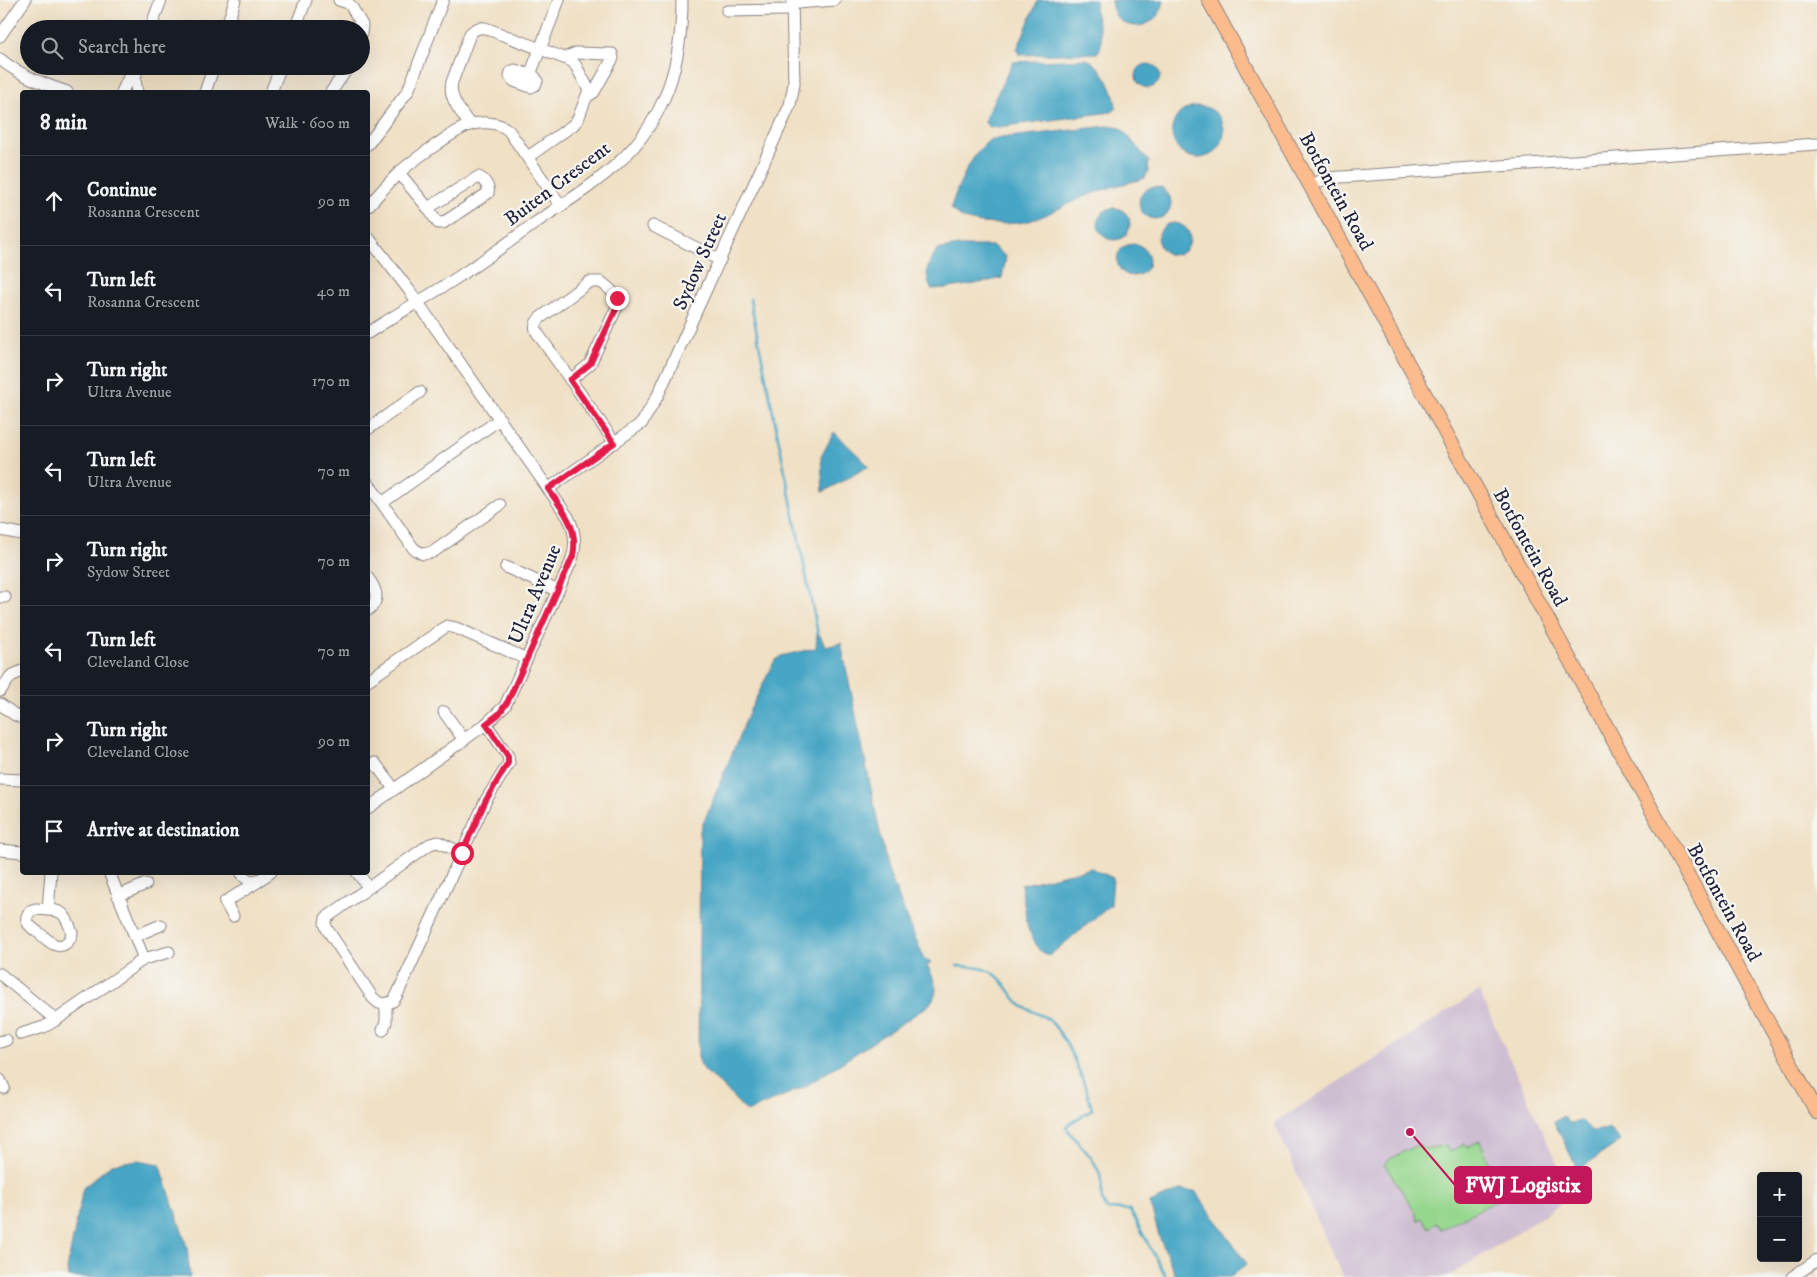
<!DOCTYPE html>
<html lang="en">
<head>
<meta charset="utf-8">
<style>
  body { margin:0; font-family:"IM FELL DW Pica",serif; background:#242831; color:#f1f3f6 }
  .controls { position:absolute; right:15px; bottom:15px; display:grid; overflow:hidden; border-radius:5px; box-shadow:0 5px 20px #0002 }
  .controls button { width:45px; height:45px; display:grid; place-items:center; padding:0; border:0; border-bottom:1px solid #363941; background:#171b24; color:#f1f3f6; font:25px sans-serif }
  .stop { position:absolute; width:15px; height:15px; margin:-11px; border:4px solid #e11d48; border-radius:50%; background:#fff }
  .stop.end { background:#e11d48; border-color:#fff; box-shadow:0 1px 5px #0008 }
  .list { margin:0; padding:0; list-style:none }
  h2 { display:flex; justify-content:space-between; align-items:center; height:65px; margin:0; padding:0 20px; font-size:21px }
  h2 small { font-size:16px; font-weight:400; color:#9ea1a6 }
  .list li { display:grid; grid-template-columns:32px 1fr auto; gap:15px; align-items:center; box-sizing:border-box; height:90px; padding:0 20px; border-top:1px solid #363941 }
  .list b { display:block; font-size:19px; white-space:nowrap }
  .list p { margin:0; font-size:16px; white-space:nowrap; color:#9ea1a6 }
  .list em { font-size:16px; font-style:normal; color:#9ea1a6 }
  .icon { flex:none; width:28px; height:28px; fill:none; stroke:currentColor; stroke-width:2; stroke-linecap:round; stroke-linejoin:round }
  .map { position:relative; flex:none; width:1817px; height:1277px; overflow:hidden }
  .search { position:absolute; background:#171b24; box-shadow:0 5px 20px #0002; left:20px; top:20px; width:350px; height:55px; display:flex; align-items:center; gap:12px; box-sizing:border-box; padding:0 18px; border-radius:28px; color:#9ea1a6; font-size:19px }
  .panel { position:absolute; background:#171b24; box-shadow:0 5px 20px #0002; left:20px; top:90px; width:350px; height:785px; border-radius:5px }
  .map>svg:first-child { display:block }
</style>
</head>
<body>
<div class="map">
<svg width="1817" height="1277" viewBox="0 0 1817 1277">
  <rect width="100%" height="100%" fill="#f6f6f2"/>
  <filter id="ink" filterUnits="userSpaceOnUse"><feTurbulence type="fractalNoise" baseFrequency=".02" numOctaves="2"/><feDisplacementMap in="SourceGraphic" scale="10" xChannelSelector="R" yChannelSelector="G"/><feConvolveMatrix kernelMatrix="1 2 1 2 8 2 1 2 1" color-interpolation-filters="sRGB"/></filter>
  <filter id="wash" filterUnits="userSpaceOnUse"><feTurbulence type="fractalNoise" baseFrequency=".0096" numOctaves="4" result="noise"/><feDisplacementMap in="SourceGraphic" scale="20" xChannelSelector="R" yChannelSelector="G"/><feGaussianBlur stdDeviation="1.12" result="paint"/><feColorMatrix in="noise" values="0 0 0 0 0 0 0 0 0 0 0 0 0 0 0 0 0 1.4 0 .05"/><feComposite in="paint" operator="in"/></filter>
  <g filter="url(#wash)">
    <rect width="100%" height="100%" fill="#f0e0c4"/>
    <!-- industrial -->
    <path fill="#cebed2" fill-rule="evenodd" d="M1479,991L1572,1197L1448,1277H1343L1274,1123ZM1478,1142L1441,1229L1436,1223L1422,1218L1418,1220L1415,1211L1384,1164L1390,1159L1425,1149L1446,1145L1448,1152L1466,1145L1467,1147Z"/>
    <!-- green -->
    <path fill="#96d78e" stroke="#5c7c64" d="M1480,1141L1504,1197L1441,1229L1436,1223L1429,1228L1422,1218L1418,1221L1415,1211L1384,1164L1390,1159L1419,1144L1425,1149L1446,1145L1449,1152L1465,1144L1467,1147Z"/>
    <!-- water -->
    <g fill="#46a6c5" stroke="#346480">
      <path d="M1038,0H1096C1091,17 1109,41 1097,53L1019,55L1017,49Z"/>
      <path d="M1111,0H1164C1159,35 1112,34 1111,0Z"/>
      <path d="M1086,59C1102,64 1116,92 1116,109L1112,112L991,128L985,123L986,116L1013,62Z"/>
      <circle cx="1148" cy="76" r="12"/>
      <circle cx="1198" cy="132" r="26"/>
      <path d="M1108,126L1121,128L1149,161L1148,171L1145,178C1137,181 1130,182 1123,184C1108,188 1093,193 1079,199C1062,206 1047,216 1029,221C1012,225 958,228 951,207C958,185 972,152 991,139Z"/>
      <circle cx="1155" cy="203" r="16"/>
      <circle cx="1114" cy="224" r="16"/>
      <circle cx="1174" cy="239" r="16"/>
      <circle cx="1133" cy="260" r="16"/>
      <path d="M958,246H993L1006,257L1002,278C978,284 956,288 931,289C924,271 927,266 937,250Z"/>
      <path d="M834,432L869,466L823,492L821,457Z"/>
      <path d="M817,634H819L826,647L841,643L888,871L924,959L930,961V964L927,965C935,982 942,990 928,1006L806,1086L747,1112L723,1087L702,1068L698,1057L700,831L750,710L774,662L781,656L816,648Z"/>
      <path d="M1091,868L1113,878L1111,905L1049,956L1039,950L1028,929L1021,885Z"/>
      <path d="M1563,1116L1569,1123L1582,1121L1592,1131L1609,1129L1621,1141L1578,1170L1554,1122Z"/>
      <path d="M138,1160L160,1164L187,1247L190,1277H69L67,1269L83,1188L112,1164Z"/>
      <path d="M1180,1190L1195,1191L1247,1264L1231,1277H1177L1174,1272L1159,1236L1150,1203Z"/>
    </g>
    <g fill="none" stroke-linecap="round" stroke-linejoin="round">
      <!-- stream -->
      <g stroke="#46a6c5" stroke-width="2.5">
        <path d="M750,299L818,634"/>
        <path d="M957,966C970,966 986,967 997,976C1006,983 1012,997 1021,1005C1030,1012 1044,1014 1051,1022C1068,1039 1086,1086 1092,1109C1084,1117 1073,1119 1066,1127C1077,1144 1097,1158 1101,1179C1104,1192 1097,1197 1107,1209L1130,1210L1166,1277"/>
      </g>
    </g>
  </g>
  <g filter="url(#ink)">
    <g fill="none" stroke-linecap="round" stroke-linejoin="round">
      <!-- minor casing -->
      <g stroke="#898180" stroke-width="13">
        <g id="minor">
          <path d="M339,0L348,3L351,6L362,25L361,35"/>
          <path d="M727,11L787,10L797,3L835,0"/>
          <path d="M150,29L161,0"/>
          <path d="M226,29L235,0"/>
          <path d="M295,29L306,0"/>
          <path d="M0,36L25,0"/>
          <path d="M564,58L576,53L612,54L613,58L594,92L588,96"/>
          <path d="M0,59C19,75 44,84 67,92"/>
          <path d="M530,75L535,77L537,81L535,85L531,87L514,81L510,76L511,72L515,70L530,75L559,0"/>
          <path d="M122,92L134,66"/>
          <path d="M137,92L135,80L137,68"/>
          <path d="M205,92L214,66"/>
          <path d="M271,92L281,66"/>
          <path d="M331,92L349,66"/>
          <path d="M470,125C461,112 448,98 452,82L470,34C474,29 479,27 485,28L572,61L576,66L589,90L578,119L573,125L528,157"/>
          <path d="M368,144L408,91L443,0"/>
          <path d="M399,173L428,208"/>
          <path d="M478,177C483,178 490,187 488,193L443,223H438L428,208Z"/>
          <path d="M1311,185L1327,178L1817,144"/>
          <path d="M368,206C379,194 390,181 402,170C415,159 454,131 469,125C481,121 500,122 509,131L561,206"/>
          <path d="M653,226L720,260"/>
          <path d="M368,237L409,290L568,517C576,532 577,546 571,562L505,706L486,724L368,808"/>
          <path d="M368,333C401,311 437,292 470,269C493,254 516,237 538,221C565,203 594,185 618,163C666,119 682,63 682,0"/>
          <path d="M570,380L590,364L617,307C619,295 610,289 601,282H589L540,318C535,323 534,328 538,334L615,443"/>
          <path d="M368,429L420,392"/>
          <path d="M368,483L414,549L423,554L433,552L500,505"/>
          <path d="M548,489L642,423L658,395L790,105L794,84L792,0"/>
          <path d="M382,503L500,419"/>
          <path d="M0,530L22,534"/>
          <path d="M506,567L558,591"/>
          <path d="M368,578C376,589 381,600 368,610"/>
          <path d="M0,597H5"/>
          <path d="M368,680L447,626L456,628L527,659"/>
          <path d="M0,691L11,676L22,671"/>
          <path d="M0,704L15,715L22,718"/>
          <path d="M444,712L464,740"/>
          <path d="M375,763L394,789"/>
          <path d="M0,779L22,780"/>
          <path d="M0,850L22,852"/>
          <path d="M462,853L438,842L430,844L326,918L325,923L327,929L373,998L379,1003L386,1004L393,1001L397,995L486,800L509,763L508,756L486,724"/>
          <path d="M109,872L144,959"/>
          <path d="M241,872C249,887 261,880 271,872"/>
          <path d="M357,872L368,887"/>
          <path d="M118,896L146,884"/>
          <path d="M36,909C61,911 64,908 72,933C71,938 70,940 66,943C57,951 47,939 39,933C36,931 30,927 28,923C24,916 30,910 36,909Z"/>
          <path d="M48,910L51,872"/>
          <path d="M233,916L225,902L259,881"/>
          <path d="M135,936L161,925"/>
          <path d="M0,974L56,1020"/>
          <path d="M383,1030L386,1022V1004"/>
          <path d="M21,1034L44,1027L56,1020L144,959L169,952"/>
          <path d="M0,1042L6,1040"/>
          <path d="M0,1080L4,1088"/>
          <path d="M1792,1277L1817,1260"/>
        </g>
      </g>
      <!-- major casing -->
      <g stroke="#898180" stroke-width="16">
        <path id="major" d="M1209,0L1817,1112"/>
      </g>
      <!-- minor -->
      <use href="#minor" stroke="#fff" stroke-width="11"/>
      <!-- major -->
      <use href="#major" stroke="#fbbb8c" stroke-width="14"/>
    </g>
  </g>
  <g fill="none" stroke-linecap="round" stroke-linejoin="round" filter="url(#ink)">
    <!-- route -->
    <path stroke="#e11d48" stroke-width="6" d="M462,853L486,800L508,763V756L486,724L499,714L508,701L573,556C579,528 563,510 548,489L614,443L570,380L590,364L617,307V298"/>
  </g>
  <g text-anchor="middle" stroke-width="4.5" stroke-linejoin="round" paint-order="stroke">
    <!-- street labels -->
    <g font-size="20" fill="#22223b" stroke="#f6f6f2">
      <text transform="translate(557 183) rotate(-37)" y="7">Buiten Crescent</text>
      <text transform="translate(1337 191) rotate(61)" y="7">Botfontein Road</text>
      <text transform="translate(699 261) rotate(-66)" y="7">Sydow Street</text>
      <text transform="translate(1531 547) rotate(61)" y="7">Botfontein Road</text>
      <text transform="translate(534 594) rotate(-67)" y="7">Ultra Avenue</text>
      <text transform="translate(1725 902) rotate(61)" y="7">Botfontein Road</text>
    </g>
  </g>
  <!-- callouts -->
  <path fill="none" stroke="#c2185b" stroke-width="2" d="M1410 1132L1455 1185"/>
  <circle fill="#c2185b" stroke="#f6f6f2" stroke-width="2" cx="1410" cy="1132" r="5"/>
  <rect fill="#c2185b" stroke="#c2185b" stroke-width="2" x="1455" y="1167" width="136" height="36" rx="5"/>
  <g font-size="21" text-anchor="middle" font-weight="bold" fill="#fff">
    <text x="1523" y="1192">FWJ Logistix</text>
  </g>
</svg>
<div class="controls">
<button>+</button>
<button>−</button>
</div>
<div class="stop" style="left:462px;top:853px"></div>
<div class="stop end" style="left:617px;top:298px"></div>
<div class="search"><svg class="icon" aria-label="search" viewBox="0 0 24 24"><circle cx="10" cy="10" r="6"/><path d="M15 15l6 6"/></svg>Search here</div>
<section class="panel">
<h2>8 min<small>Walk · 600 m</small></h2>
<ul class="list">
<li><svg class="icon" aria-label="ahead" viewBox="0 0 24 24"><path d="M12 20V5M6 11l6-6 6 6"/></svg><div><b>Continue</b><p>Rosanna Crescent</p></div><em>90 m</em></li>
<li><svg class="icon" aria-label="left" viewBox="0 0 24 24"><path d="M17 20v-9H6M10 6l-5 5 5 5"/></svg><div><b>Turn left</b><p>Rosanna Crescent</p></div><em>40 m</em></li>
<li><svg class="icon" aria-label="right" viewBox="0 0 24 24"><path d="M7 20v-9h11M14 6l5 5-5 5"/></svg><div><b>Turn right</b><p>Ultra Avenue</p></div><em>170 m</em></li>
<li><svg class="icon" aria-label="left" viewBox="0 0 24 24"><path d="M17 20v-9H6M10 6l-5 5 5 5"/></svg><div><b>Turn left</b><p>Ultra Avenue</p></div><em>70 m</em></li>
<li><svg class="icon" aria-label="right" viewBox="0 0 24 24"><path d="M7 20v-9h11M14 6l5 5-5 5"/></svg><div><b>Turn right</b><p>Sydow Street</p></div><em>70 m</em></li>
<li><svg class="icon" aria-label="left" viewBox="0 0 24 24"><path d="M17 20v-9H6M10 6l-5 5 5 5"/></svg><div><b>Turn left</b><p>Cleveland Close</p></div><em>70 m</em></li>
<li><svg class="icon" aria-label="right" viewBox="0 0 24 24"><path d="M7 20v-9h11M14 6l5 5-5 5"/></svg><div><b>Turn right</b><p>Cleveland Close</p></div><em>90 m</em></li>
<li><svg class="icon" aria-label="arrive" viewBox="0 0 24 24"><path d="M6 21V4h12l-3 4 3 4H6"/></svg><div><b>Arrive at destination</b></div></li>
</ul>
</section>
</div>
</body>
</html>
